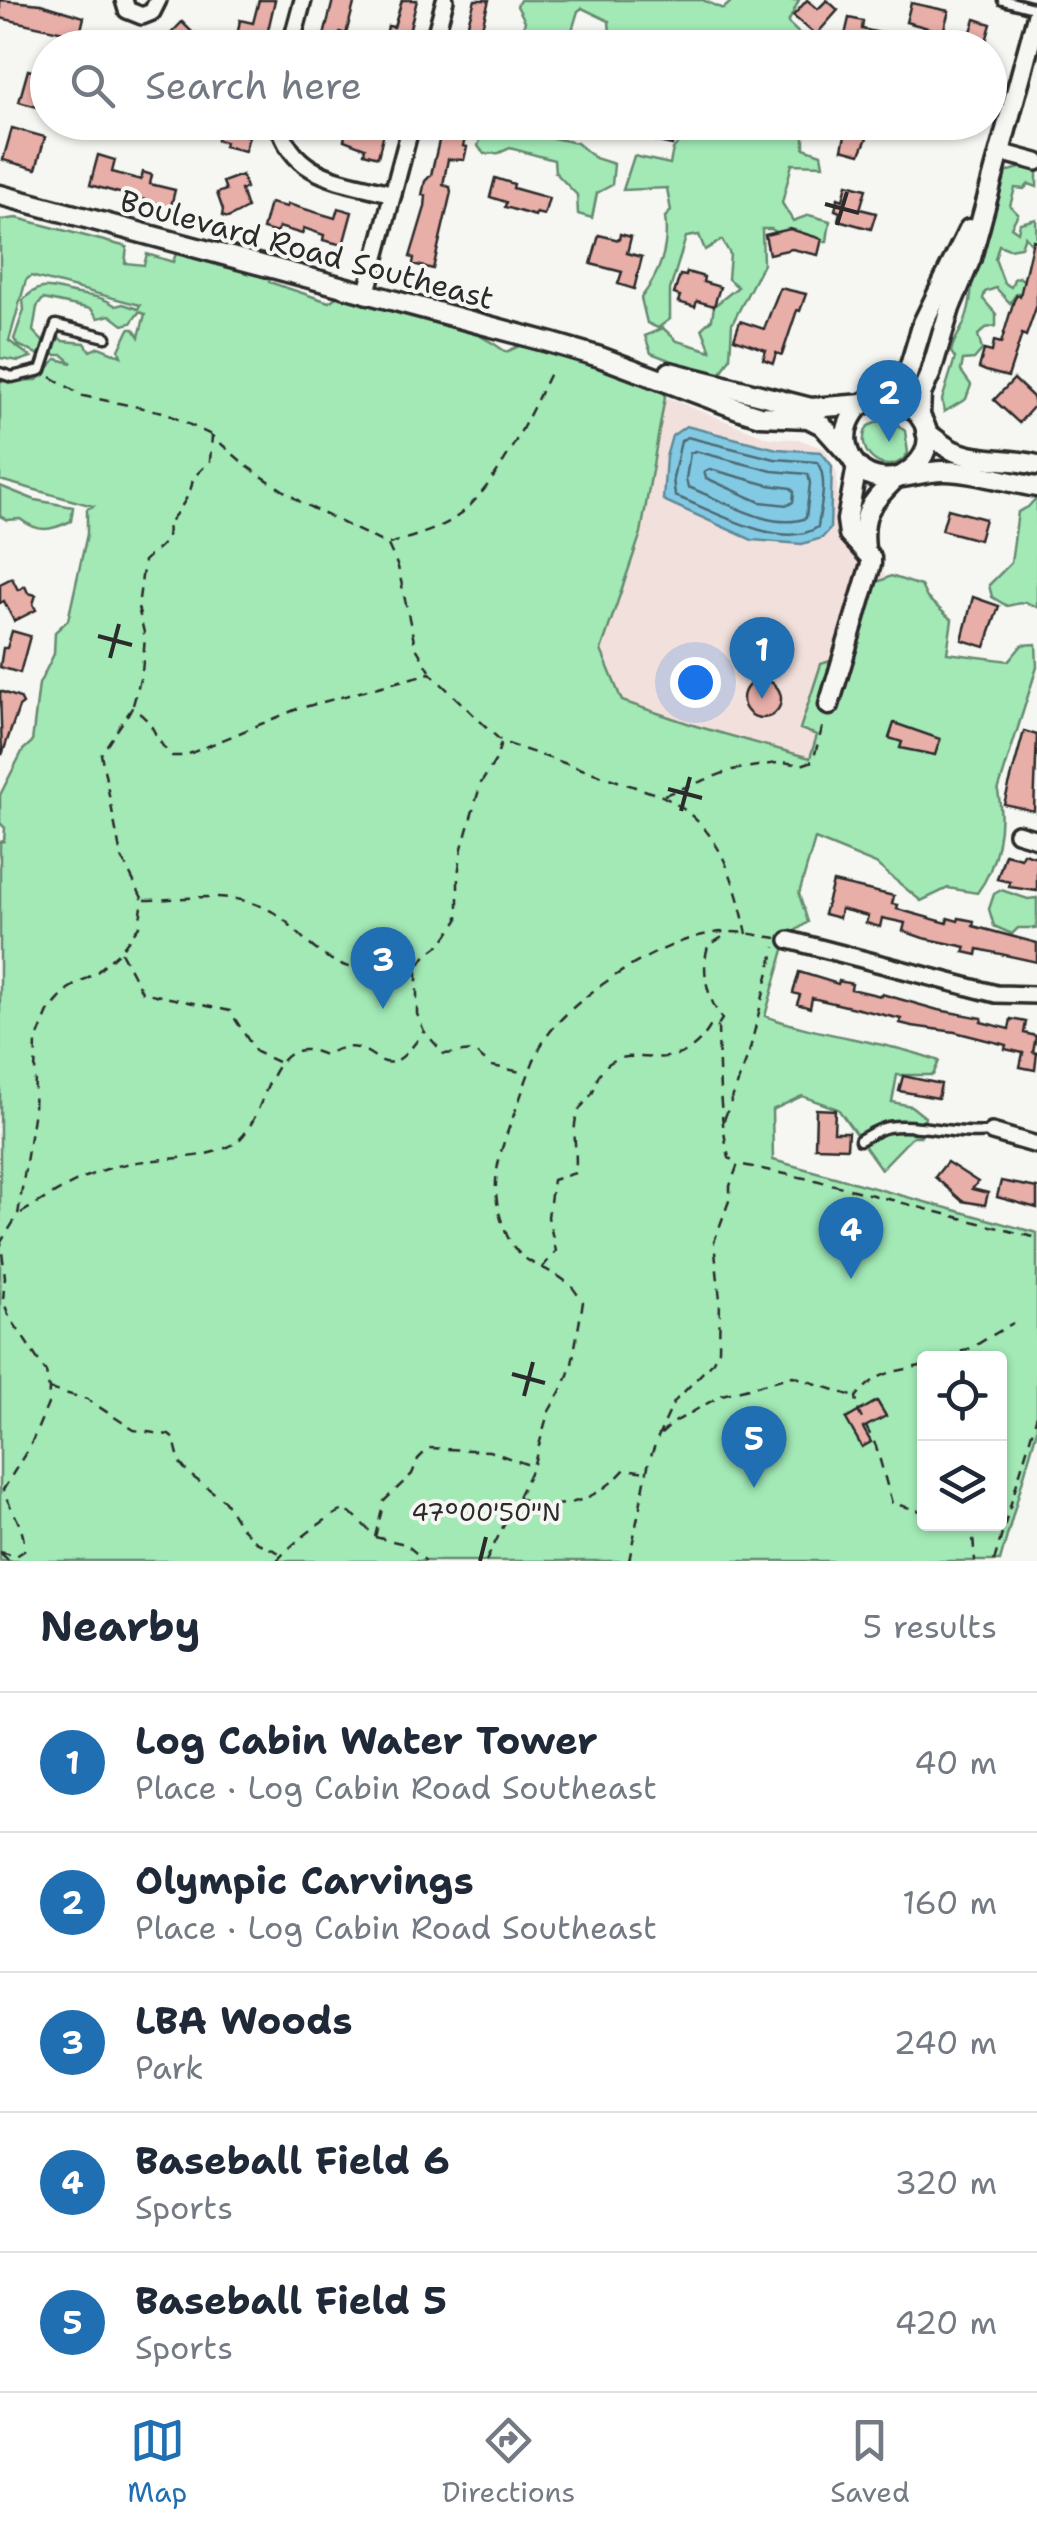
<!DOCTYPE html>
<html lang="en">
<head>
<meta charset="utf-8">
<style>
  body { margin:0; font-family:"Shantell Sans",sans-serif; background:#f2f2f3; color:#1f2937 }
  .controls { position:absolute; right:30px; bottom:30px; display:grid; overflow:hidden; border-radius:10px; box-shadow:0 2px 8px #0004 }
  .controls button { width:90px; height:90px; display:grid; place-items:center; padding:0; border:0; border-bottom:2px solid #e0e1e3; background:#fff; color:#1f2937; font:50px sans-serif }
  .you { position:absolute; left:695px; top:682px; width:35px; height:35px; margin:-25px; border:8px solid #fff; border-radius:50%; background:#1a73e8; box-shadow:0 0 0 15px #1a73e833 }
  .badge { display:grid; place-items:center; width:65px; height:65px; border-radius:50%; background:#1f6fb2; color:#fff; font-size:32px; font-weight:700 }
  .pin { position:absolute; translate:-50% -82px; filter:drop-shadow(0 2px 5px #0008) }
  .pin::after { content:''; position:absolute; top:52px; width:35px; height:30px; background:inherit; clip-path:polygon(0 0,100% 0,50% 100%) }
  .list { margin:0; padding:0; list-style:none }
  h2 { display:flex; justify-content:space-between; align-items:center; height:130px; margin:0; padding:0 40px; font-size:42px }
  h2 small { font-size:32px; font-weight:400; color:#747a83 }
  .list li { display:grid; grid-template-columns:65px 1fr auto; gap:30px; align-items:center; box-sizing:border-box; height:140px; padding:0 40px; border-top:2px solid #e0e1e3 }
  .list b { display:block; font-size:38px; white-space:nowrap }
  .list p { margin:0; font-size:32px; white-space:nowrap; color:#747a83 }
  .list em { font-size:32px; font-style:normal; color:#747a83 }
  .icon { flex:none; width:55px; height:55px; fill:none; stroke:currentColor; stroke-width:2; stroke-linecap:round; stroke-linejoin:round }
  .map { position:relative; flex:none; width:1037px; height:1561px; overflow:hidden }
  .search { position:absolute; background:#fff; box-shadow:0 2px 8px #0004; left:30px; right:30px; top:30px; height:110px; display:flex; align-items:center; gap:25px; box-sizing:border-box; padding:0 35px; border-radius:55px; color:#747a83; font-size:38px }
  .sheet { height:830px; background:#fff }
  nav { display:flex; justify-content:space-around; align-items:center; box-sizing:border-box; height:140px; border-top:2px solid #e0e1e3; background:#fff; font-size:28px; color:#747a83 }
  nav a { display:grid; justify-items:center; gap:5px }
  nav .on { color:#1f6fb2 }
  .map>svg:first-child { display:block }
</style>
</head>
<body>
<div class="map">
<svg width="1037" height="1561" viewBox="0 0 1037 1561">
  <rect width="100%" height="100%" fill="#f6f6f2"/>
  <filter id="ink" filterUnits="userSpaceOnUse"><feTurbulence type="fractalNoise" baseFrequency=".01" numOctaves="2"/><feDisplacementMap in="SourceGraphic" scale="20" xChannelSelector="R" yChannelSelector="G"/><feConvolveMatrix kernelMatrix="1 2 1 2 8 2 1 2 1" color-interpolation-filters="sRGB"/></filter>
  <g filter="url(#ink)">
    <!-- built -->
    <path fill="#f2e0dc" d="M665,397L769,438L798,439L825,449L837,474V494L845,534L885,575L832,771L581,703Z"/>
    <!-- green -->
    <g fill="#a2e9b6" stroke="#668a70" stroke-width="2.5" fill-rule="evenodd">
      <path d="M520,0H703L723,9L733,0H799L788,23L811,45L828,42L840,47H588V39L593,32L610,34L609,21L582,8L578,11L571,34L560,47H504L521,38L525,21L517,6Z"/>
      <path d="M486,123H528L529,133L577,143L595,158L614,164L612,185L597,193L592,218L578,214L577,195L555,172L554,160L510,148L499,153L484,154L478,146Z"/>
      <path d="M709,123H804V148L821,154L823,165L792,164L782,203L793,221L809,215L830,221L827,241L796,243L771,229H762L763,264L732,324L730,358L720,375L713,377L651,353L645,336L663,328L677,341L711,351L702,328L712,319L714,306L738,287L728,279L730,254L722,240L705,250L699,235L686,237L670,290V319L658,328L647,323L641,298C660,273 669,248 665,217L671,211L667,188L623,190L634,156L670,164L673,149L687,132L702,131Z"/>
      <path d="M1027,167L1037,170V187L1029,184L1024,189L1015,188L1010,206L1018,214L1011,227L1018,232L1020,223L1036,219L1037,250L1025,236L1021,247L1009,249L999,245L995,259L1004,283L1011,287L1014,279L1019,277L1030,285L1032,296L1017,293L1010,303L996,288L985,292L983,299L996,314V326L986,328L978,335L982,350L974,359L963,360L961,371L971,385L966,399L944,412L942,400L955,358L951,352C953,339 960,334 964,323C972,304 972,285 972,265L983,252V241C1008,222 967,174 1027,167Z"/>
      <path d="M17,218L127,247L125,263L144,265L147,254L173,262L179,245L272,270L269,282L329,302L346,290C399,307 460,318 506,352L519,346L540,345L663,380L665,397L641,533L601,650L622,701L696,726L810,758L817,735L800,729L821,664L855,653L871,585L891,576L921,586L927,598L952,620L947,653L1009,661L1022,645L1036,644L1037,667L998,791C1005,824 997,867 977,893L948,888L921,901L876,864L815,839L799,894L808,922L788,936L765,1016C822,1037 883,1040 939,1061L933,1075H897L892,1102L911,1106L925,1117L921,1136H913L881,1169L838,1109L802,1096L772,1110L773,1160L1037,1233V1429L1000,1561H0V842L4,841L5,828L0,823V795L23,750L32,742L39,684L54,654L55,632L68,620L87,534V509L93,506L0,480V381L37,380L56,359L72,363L63,355H53L57,336L63,341L85,343L90,351L99,347L121,356L119,350L129,329H134L139,337L145,314L139,312L131,323L123,325L110,315L98,318L91,309L43,299L37,307L33,331L49,348L39,355L18,345L14,339L24,310L23,300C39,283 48,287 68,292C88,297 96,293 116,306L123,304L138,309L140,305L31,276L26,280L9,341L31,357L19,361L0,358V220ZM924,1358H1000V1524H924Z"/>
      <path d="M885,419L892,420L905,431L908,453C890,482 851,453 868,426Z"/>
      <path d="M0,486L35,500L73,507L71,521C50,531 39,533 20,519L7,520L0,516Z"/>
      <path d="M1037,497V607L1025,602L1007,606L992,597L989,585L1011,563L1018,512L1028,507Z"/>
      <path d="M1001,890L1028,899L1037,898V928H1018L1012,934L994,926L989,909L994,894Z"/>
    </g>
    <!-- water -->
    <path fill="#82cae3" stroke="#5f8a99" stroke-width="2.5" d="M686,426L777,449L821,452L832,466L830,529L822,538L802,544L752,540L663,500L666,457L672,436Z"/>
    <g fill="none" stroke-linecap="round" stroke-linejoin="round">
      <!-- shore -->
      <g stroke="#4e6b75" stroke-width="2.5">
        <path d="M687,437L775,459L817,462C829,479 820,507 818,527C782,552 711,509 675,496L673,478L681,441Z"/>
        <path d="M695,451L772,471L808,474L810,483L806,518C771,532 721,499 688,487L686,479L690,453Z"/>
        <path d="M710,469L768,485L791,488L794,492L793,502L788,505L760,502L706,478L704,472Z"/>
      </g>
    </g>
    <!-- building -->
    <g fill="#e8aea8" stroke="#2b2b2b" stroke-width="2.5">
      <path d="M0,0L41,4L84,17L81,30L127,39L126,42L134,44V48H64L67,36L64,32L0,18Z"/>
      <path d="M259,0H275L266,39L260,37L257,48H235L240,20L253,23Z"/>
      <path d="M333,0H355L346,34L340,32L336,48H321Z"/>
      <path d="M402,0H417L405,48H383L388,26L394,27Z"/>
      <path d="M475,0H489L482,27L495,30L491,48H464L462,43Z"/>
      <path d="M807,0L818,9L827,0L838,10L816,35L793,16Z"/>
      <path d="M911,3L949,11L943,32L906,22Z"/>
      <path d="M849,18L863,21L862,29L889,35L886,48L843,44Z"/>
      <path d="M975,19L991,24L984,48H951L956,31L970,35Z"/>
      <path d="M182,22L197,37L187,48H157Z"/>
      <path d="M28,70L48,75V110L19,102Z"/>
      <path d="M98,122H133L132,127L138,129L135,141L96,132Z"/>
      <path d="M221,122H244L242,134L249,136L245,151L224,146L225,142L217,140Z"/>
      <path d="M348,122H374V126L385,128L378,157L364,153L365,148L344,140Z"/>
      <path d="M446,122H461L460,125L468,127L463,146L467,147L464,160L448,159L443,185L450,187L451,192L433,269L413,264L414,258L410,257L425,207L426,196L422,195L425,181L431,175L442,128L445,129Z"/>
      <path d="M616,122H671L677,124L672,145L613,132Z"/>
      <path d="M848,122L872,127L860,154L842,149Z"/>
      <path d="M12,128L45,137L36,169L3,160Z"/>
      <path d="M98,155L115,160L112,172L141,180L143,172L152,175L150,184L175,190L170,210L159,207L160,204L90,185Z"/>
      <path d="M242,175L246,188L241,190L247,208L228,218L222,216L223,210L217,193L226,190L223,182Z"/>
      <path d="M495,178L514,184L513,188L549,198L544,215L536,213L535,216L505,207L506,202L490,197Z"/>
      <path d="M847,184L866,189L860,209L876,213L871,229L838,220L840,212L835,210L838,198L843,200Z"/>
      <path d="M270,203L287,207L288,204L335,218L338,208L352,212L343,245L323,240L324,235L304,228L302,234L279,227L277,233L263,229Z"/>
      <path d="M790,229L822,239L818,255L792,249L769,254L765,235Z"/>
      <path d="M620,234L631,237L627,253L642,257L634,289L618,284L622,272L591,264L599,235L619,240Z"/>
      <path d="M1033,240L1037,241V305L1026,336L1022,334L1008,377L986,371L979,368L984,350L992,352L994,341L1001,343L1014,300L1017,295L1020,296Z"/>
      <path d="M687,272L704,277L703,282L720,287L714,306L697,301L695,307L678,302L680,296L674,294L680,275L686,276Z"/>
      <path d="M780,288L806,294L800,311L797,310L782,355L776,353L773,363L763,359L766,350L734,339L740,321L764,329Z"/>
      <path d="M1014,379L1033,397L1035,405L1019,423L994,400Z"/>
      <path d="M948,509L985,519L979,540L942,530Z"/>
      <path d="M12,578L18,590L25,586L28,593L36,595L33,604L36,610L14,621L4,601L0,603V584Z"/>
      <path d="M973,597L999,606L985,647L962,640Z"/>
      <path d="M12,631L30,636L20,673L0,667L3,648H7Z"/>
      <circle cx="762" cy="699" r="19"/>
      <path d="M0,691L20,698L23,704L19,707L2,755Z"/>
      <path d="M894,723L940,739L935,755L900,748L902,742L889,738Z"/>
      <path d="M1024,731L1037,735L1034,811L1004,804Z"/>
      <path d="M1023,853L1037,857V891L1009,887L1010,882L997,879L1005,854L1021,858Z"/>
      <path d="M833,882L894,896L892,904L898,905L897,909L947,923L948,918L958,921L959,918L974,921L973,926L1037,943V962L978,949L977,955L964,952L966,947L923,938L903,931L905,923L882,918L880,927L866,923L868,916L841,909L839,918L824,914Z"/>
      <path d="M799,972L838,984L839,981L852,984L851,989L881,996L882,994L938,1010L982,1018L981,1022L1009,1029L1011,1019L1026,1022L1024,1033L1036,1036L1033,1052L1037,1053L1035,1070L1020,1067L1023,1053L1005,1049L1006,1045L955,1032L912,1026L900,1023L901,1019L812,998L810,1008L797,1004L800,995L793,993Z"/>
      <path d="M903,1076L941,1084L938,1098L899,1091Z"/>
      <path d="M816,1109L835,1110L834,1132H848L847,1148L815,1147Z"/>
      <path d="M947,1162L978,1182L972,1189L988,1193L985,1205L962,1201L935,1177Z"/>
      <path d="M1001,1181L1037,1188V1208L997,1197Z"/>
      <path d="M877,1401L886,1416L863,1428L871,1442L862,1447L846,1419Z"/>
    </g>
    <g fill="none" stroke-linecap="round" stroke-linejoin="round">
      <!-- service casing -->
      <g stroke="#2b2b2b" stroke-width="15">
        <g id="service">
          <path d="M1003,0L1037,9"/>
          <path d="M0,373L12,377L41,370L56,325L106,337"/>
          <path d="M860,1140C869,1135 878,1129 888,1127C917,1122 957,1136 991,1132"/>
        </g>
      </g>
      <!-- minor casing -->
      <g stroke="#2b2b2b" stroke-width="22">
        <g id="minor">
          <path d="M124,0L127,10L142,16L152,12L158,0"/>
          <path d="M290,48L303,0"/>
          <path d="M432,48L445,0"/>
          <path d="M278,122C293,180 344,180 393,194"/>
          <path d="M1000,152L1037,162"/>
          <path d="M366,295L412,122"/>
          <path d="M1017,833L1037,839"/>
          <path d="M789,940L996,994L1037,995"/>
          <path d="M992,1132L1037,1145"/>
        </g>
      </g>
      <!-- tertiary casing -->
      <g stroke="#2b2b2b" stroke-width="25">
        <g id="tertiary">
          <path d="M0,195L552,343L600,357L744,411L760,416L808,418L822,425L849,455"/>
          <path d="M670,372L811,408L864,404"/>
          <path d="M877,398L889,394L906,379L923,323L969,229"/>
          <path d="M920,414L921,394L931,372L950,308L971,258L1037,16"/>
          <path d="M926,432C935,438 944,447 954,451C979,462 1010,458 1037,465"/>
          <path d="M901,476C974,434 876,356 849,423C843,438 847,455 857,466C881,492 917,469 946,471C976,472 1007,482 1037,487"/>
          <path d="M865,549C861,510 871,504 897,477"/>
          <path d="M829,705L871,564V558L849,534L847,520L857,466"/>
        </g>
      </g>
      <!-- path -->
      <g stroke="#2b2b2b" stroke-width="2.5" stroke-dasharray="10 8" stroke-linecap="butt">
        <path d="M51,377L83,396L163,412L211,435"/>
        <path d="M389,544C411,537 436,531 455,518C495,491 529,416 550,373"/>
        <path d="M133,705L142,672L145,637L138,607L144,561C156,548 171,544 167,525C178,512 192,494 193,478L210,461L212,436L248,467L302,503L388,545L398,567L415,646L430,671"/>
        <path d="M501,743L495,761L481,783L462,848L458,875V920L442,943L426,955L417,969V1014L424,1031L444,1054L473,1051L492,1066L526,1073"/>
        <path d="M664,795L732,770L783,762L801,765L813,761L824,721"/>
        <path d="M145,900C191,900 230,888 273,912C287,920 296,932 308,943C327,961 351,971 377,972L393,957L422,962"/>
        <path d="M121,952L142,992L230,1011L256,1052L278,1062"/>
        <path d="M718,1026C719,1069 719,1115 729,1158L737,1163"/>
        <path d="M724,1120L749,1053L775,947"/>
        <path d="M21,1213C55,1193 86,1172 126,1164C158,1157 202,1161 232,1145C271,1123 263,1027 325,1055C382,1023 374,1104 424,1031"/>
        <path d="M542,1268L556,1251L548,1217L553,1180L575,1173C578,1155 572,1136 576,1118C578,1107 588,1101 593,1092C596,1085 597,1076 602,1070C628,1037 676,1084 710,1027L718,1025L722,1019C707,998 701,970 708,946L727,934"/>
        <path d="M944,1358L971,1348L1013,1323"/>
        <path d="M924,1365C892,1373 879,1370 856,1397L859,1413L876,1446L892,1503L924,1512"/>
        <path d="M49,1389L87,1399L134,1430L169,1435L174,1439L180,1463L189,1474L225,1501L240,1526L256,1542L282,1554"/>
        <path d="M1000,1408L1005,1405"/>
        <path d="M661,1434L673,1423L722,1395L793,1376L855,1397"/>
        <path d="M518,1498C557,1515 598,1500 625,1469L646,1472"/>
        <path d="M968,1524L972,1525L975,1561"/>
        <path d="M375,1537L384,1501L412,1474L418,1459L429,1448L489,1451L532,1466"/>
        <path d="M0,1552L16,1556L24,1551C26,1528 11,1511 3,1490L31,1444L48,1404L49,1389L46,1372L9,1316L3,1300L5,1277L1,1242L18,1215L34,1110L36,1041L48,1012L68,989L97,972L120,951L139,926L143,900L121,856L101,754L132,708C158,724 151,737 172,756H184L297,709L430,673L502,742L662,796C720,825 733,875 747,934"/>
        <path d="M1,1553L9,1561"/>
        <path d="M277,1561C286,1548 330,1514 344,1510L355,1516L375,1537L405,1544L426,1561"/>
        <path d="M486,1561L533,1467L548,1413L565,1383L572,1364L583,1302C578,1296 574,1288 569,1284C544,1263 520,1267 506,1233C486,1185 499,1154 516,1109C526,1083 533,1054 550,1032C582,990 671,934 724,932C742,931 760,936 777,938"/>
        <path d="M629,1561L649,1461L658,1437L674,1402L712,1363L719,1350L720,1300L714,1242L730,1198V1186L738,1164L819,1181L1037,1238"/>
        <path d="M994,1561L1037,1415"/>
      </g>
      <!-- service -->
      <use href="#service" stroke="#f6f6f2" stroke-width="8"/>
      <!-- minor -->
      <use href="#minor" stroke="#f6f6f2" stroke-width="15"/>
      <!-- tertiary -->
      <use href="#tertiary" stroke="#f6f6f2" stroke-width="18"/>
    </g>
  </g>
  <!-- ticks -->
  <path fill="none" stroke="#2b2b2b" stroke-width="4" d="M825,204L859,213M837,225L847,192M98,636L132,645M110,658L119,624M668,789L702,798M681,811L690,777M512,1374L545,1383M524,1396L533,1362M480,1561L486,1537"/>
  <g text-anchor="middle" stroke-width="8" stroke-linejoin="round" paint-order="stroke">
    <!-- street labels -->
    <g font-size="30" fill="#2b2b2b" stroke="#f6f6f2">
      <text transform="translate(307 250) rotate(15)" y="10">Boulevard Road Southeast</text>
    </g>
  </g>
  <g font-size="25" text-anchor="middle" fill="#2b2b2b" stroke="#f6f6f2" stroke-width="8" stroke-linejoin="round" paint-order="stroke">
    <text x="486" y="1521">47°00'50"N</text>
  </g>
</svg>
<div class="controls">
<button><svg class="icon" aria-label="locate" viewBox="0 0 24 24"><circle cx="12" cy="12" r="6"/><path d="M12 2v4M12 18v4M2 12h4M18 12h4"/></svg></button>
<button><svg class="icon" aria-label="layers" viewBox="0 0 24 24"><path d="M12 4l9 5-9 5-9-5zM3 14l9 5 9-5"/></svg></button>
</div>
<div class="you"></div>
<div class="pin badge" style="left:762px;top:699px">1</div>
<div class="pin badge" style="left:889px;top:442px">2</div>
<div class="pin badge" style="left:383px;top:1009px">3</div>
<div class="pin badge" style="left:851px;top:1279px">4</div>
<div class="pin badge" style="left:754px;top:1488px">5</div>
<div class="search"><svg class="icon" aria-label="search" viewBox="0 0 24 24"><circle cx="10" cy="10" r="6"/><path d="M15 15l6 6"/></svg>Search here</div>
</div>
<section class="sheet">
<h2>Nearby<small>5 results</small></h2>
<ul class="list">
<li><span class="badge">1</span><div><b>Log Cabin Water Tower</b><p>Place · Log Cabin Road Southeast</p></div><em>40 m</em></li>
<li><span class="badge">2</span><div><b>Olympic Carvings</b><p>Place · Log Cabin Road Southeast</p></div><em>160 m</em></li>
<li><span class="badge">3</span><div><b>LBA Woods</b><p>Park</p></div><em>240 m</em></li>
<li><span class="badge">4</span><div><b>Baseball Field 6</b><p>Sports</p></div><em>320 m</em></li>
<li><span class="badge">5</span><div><b>Baseball Field 5</b><p>Sports</p></div><em>420 m</em></li>
</ul>
</section>
<nav>
<a class="on"><svg class="icon" aria-label="map" viewBox="0 0 24 24"><path d="M3 6l6-2 6 2 6-2v14l-6 2-6-2-6 2zM9 4v14M15 6v14"/></svg>Map</a>
<a><svg class="icon" aria-label="directions" viewBox="0 0 24 24"><path d="M12 3l9 9-9 9-9-9zM9 14v-3h6M13 9l2 2-2 2"/></svg>Directions</a>
<a><svg class="icon" aria-label="saved" viewBox="0 0 24 24"><path d="M7 4h10v16l-5-4-5 4z"/></svg>Saved</a>
</nav>
</body>
</html>
